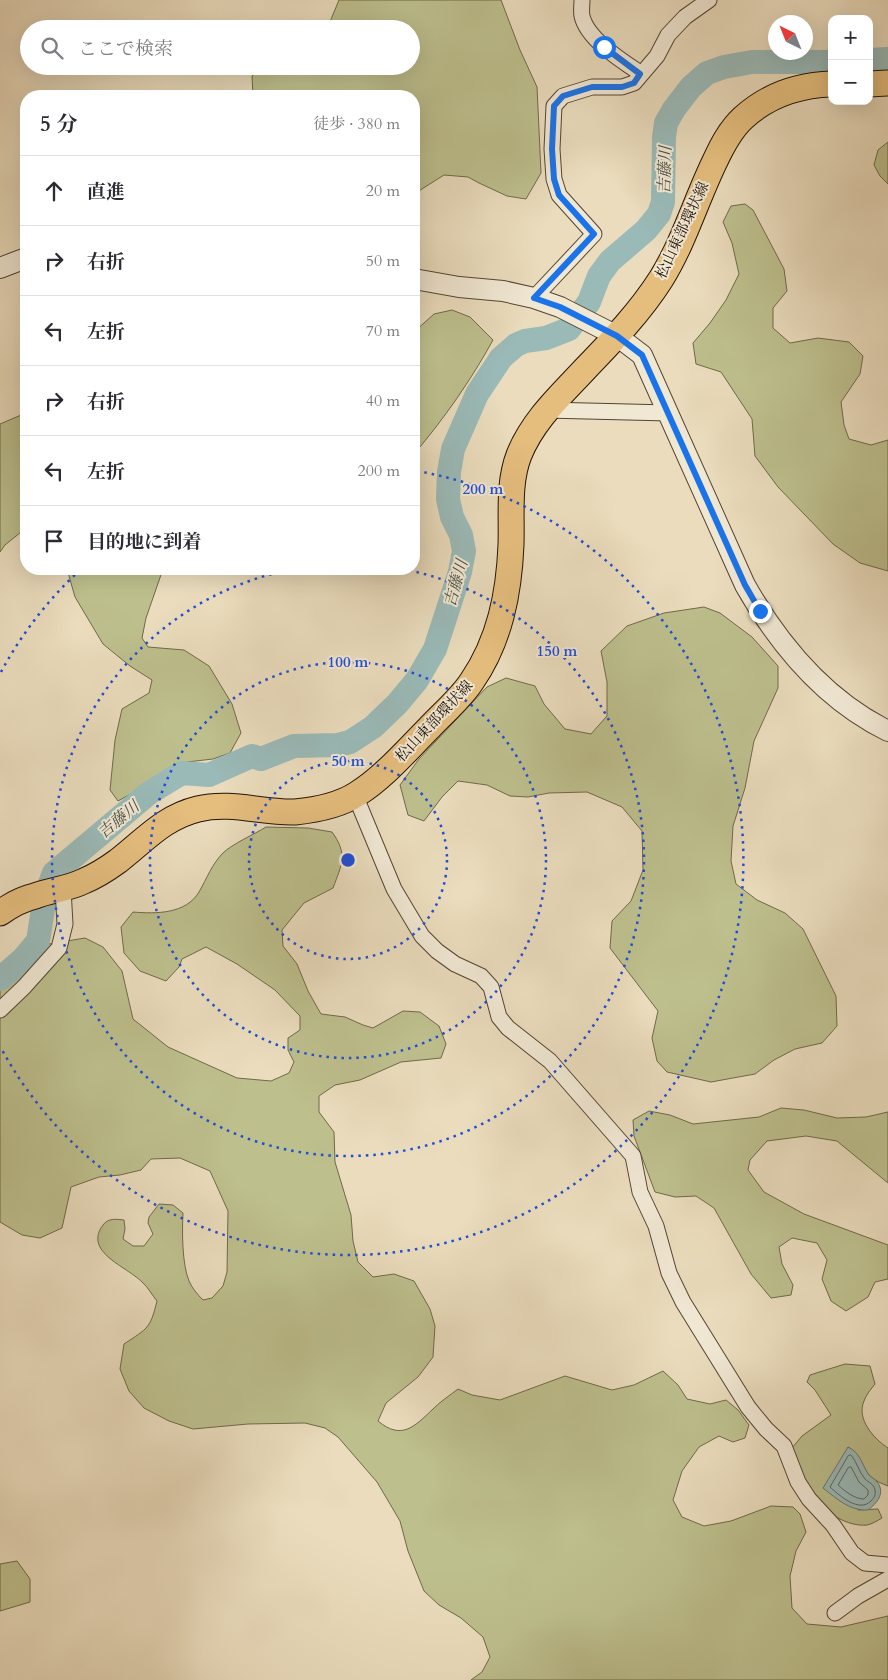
<!DOCTYPE html>
<html lang="ja">
<head>
<meta charset="utf-8">
<style>
  body { margin:0; font-family:Cardo,"Noto Serif JP",serif; background:#f7f7f7; color:#2b2b33 }
  .controls { position:absolute; right:15px; top:15px; display:grid; overflow:hidden; border-radius:10px; box-shadow:0 5px 20px #0002 }
  .controls button { width:45px; height:45px; display:grid; place-items:center; padding:0; border:0; border-bottom:1px solid #e1e1e2; background:#fff; color:#2b2b33; font:25px sans-serif }
  .compass { position:absolute; left:768px; top:15px; width:45px; height:45px; border-radius:50%; background:#fff; box-shadow:0 5px 20px #0002; rotate:317deg }
  .stop { position:absolute; width:15px; height:15px; margin:-11px; border:4px solid #1a73e8; border-radius:50%; background:#fff }
  .stop.end { background:#1a73e8; border-color:#fff; box-shadow:0 1px 5px #0008 }
  .list { margin:0; padding:0; list-style:none }
  h2 { display:flex; justify-content:space-between; align-items:center; height:65px; margin:0; padding:0 20px; font-size:21px }
  h2 small { font-size:16px; font-weight:400; color:#7c7c81 }
  .list li { display:grid; grid-template-columns:32px 1fr auto; gap:15px; align-items:center; box-sizing:border-box; height:70px; padding:0 20px; border-top:1px solid #e1e1e2 }
  .list b { display:block; font-size:19px; white-space:nowrap }
  .list em { font-size:16px; font-style:normal; color:#7c7c81 }
  .icon { flex:none; width:28px; height:28px; fill:none; stroke:currentColor; stroke-width:2; stroke-linecap:round; stroke-linejoin:round }
  .map { position:relative; flex:none; width:888px; height:1680px; overflow:hidden }
  .search { position:absolute; background:#fff; box-shadow:0 5px 20px #0002; left:20px; top:20px; width:400px; height:55px; display:flex; align-items:center; gap:12px; box-sizing:border-box; padding:0 18px; border-radius:28px; color:#7c7c81; font-size:19px }
  .panel { position:absolute; background:#fff; box-shadow:0 5px 20px #0002; left:20px; top:90px; width:400px; height:485px; border-radius:20px }
  .map>svg:first-child { display:block }
</style>
</head>
<body>
<div class="map">
<svg width="888" height="1680" viewBox="0 0 888 1680">
  <rect width="100%" height="100%" fill="#eadcbd"/>
  <filter id="stains"><feTurbulence type="fractalNoise" baseFrequency=".004" numOctaves="4"/><feColorMatrix values="0 0 0 0 .2 0 0 0 0 .09 0 0 0 0 .02 0 0 0 .5 -.17"/></filter>
  <radialGradient id="worn" r=".72"><stop offset=".6" stop-color="#630" stop-opacity="0"/><stop offset="1" stop-color="#630" stop-opacity=".3"/></radialGradient>
  <!-- green -->
  <g fill="#bdbf8d" stroke="#6f6949">
    <path d="M339,0H501L520,50L537,87L541,173L526,199L507,196L479,183L468,177L444,175L414,194V96H253L252,76L263,66H411V29H327Z"/>
    <path d="M888,142V184L880,176L874,165L878,150Z"/>
    <path d="M745,204L753,210L784,269L787,291L773,308V328L790,343L818,338L849,342L863,356L860,374L841,402L844,425L849,439L871,445L888,440V571L860,563L833,544L778,487L755,456L752,419L721,372L696,364L693,343L710,323L726,300L739,274L732,243L723,222L731,206Z"/>
    <path d="M452,310L470,317L493,340C471,380 444,419 414,454V332L434,314Z"/>
    <path d="M26,413V528L5,545L0,552V424Z"/>
    <path d="M67,569H163L146,618L142,638L148,647L184,650L209,666L232,704L241,733L230,753L213,759L187,762L118,801L110,790L115,740L122,709L149,693L152,680L130,666L103,644L75,597Z"/>
    <path d="M704,607L720,613L752,637L778,666V688L754,741L745,788L733,826L731,861L736,884L757,900L785,913L803,929L836,996L837,1026L822,1043L795,1049L774,1060L755,1074L711,1082L667,1072L657,1061L652,1038L658,1011L610,948L612,921L631,901L643,870L642,831L622,807L587,792L549,793L528,797L510,796L487,785L458,781L442,797L424,821L408,815L400,785L419,759L487,687L506,678L535,686L544,704L565,729L591,734L607,716V682L601,651L627,626L664,613Z"/>
    <path d="M266,827L308,828L332,832C348,854 342,864 333,888L304,903L282,930L283,946L297,964L308,991L321,1014L345,1017L363,1025L373,1028L403,1011L420,1012L439,1026L446,1044L441,1058L401,1062L360,1080L335,1085L319,1096V1112L334,1132L335,1162L351,1215L353,1241L358,1262L373,1277L394,1274L414,1281L430,1309L435,1326L433,1357L418,1377L386,1403L378,1421C402,1441 415,1426 433,1409C441,1401 449,1396 458,1389L472,1395L500,1400L565,1376L612,1390L634,1385L663,1371L678,1385L687,1399L710,1404L726,1400L738,1410L749,1425L745,1438L733,1442L719,1436L699,1447L682,1471L673,1500L682,1517L704,1526L731,1521L771,1506L793,1507L800,1514L806,1532L796,1551L790,1576L792,1608L807,1624L841,1627L888,1616V1680H471L482,1672L490,1657L483,1637L461,1618L439,1605L424,1591L408,1551L400,1521L377,1482L338,1437L325,1428L305,1423L248,1424L193,1429L169,1421L144,1408L129,1391L120,1369L124,1344C148,1328 150,1329 157,1301C152,1295 148,1287 142,1282C126,1266 83,1252 103,1225C108,1218 116,1219 124,1220L125,1229L123,1239L133,1246H144L153,1234L148,1223L149,1217L159,1204L173,1205L183,1213C182,1231 182,1264 189,1281C192,1288 197,1294 203,1300L212,1298L223,1286L227,1272L228,1211L210,1171L180,1158L151,1159L141,1170L120,1175L99,1177L71,1187L62,1228L40,1238L22,1235L0,1222V980L25,962L43,945L85,938L103,947L122,971L133,1019L168,1047L237,1078L271,1081L289,1073L294,1062L288,1050V1038L300,1030V1016L275,990L237,964L206,947L182,959L179,967L166,981L140,971L124,953L121,927L133,912C156,914 186,914 199,892C207,878 212,864 223,853C232,844 255,834 266,827Z"/>
    <path d="M781,1108L804,1110L837,1118L866,1117L888,1112V1183L837,1141L806,1136L767,1141L750,1160L748,1170L764,1192L804,1214L888,1245V1279L875,1282L868,1297L846,1311L831,1301L822,1279L827,1260L817,1243L792,1238L779,1247L782,1264L793,1285L791,1295L771,1298L751,1274L714,1208L696,1196L675,1197L655,1192L634,1136L633,1120L649,1111L670,1115L693,1124L759,1117Z"/>
    <path d="M845,1364L870,1366L875,1384C871,1389 866,1395 864,1401C856,1419 874,1439 888,1448V1486C881,1483 875,1481 870,1476C860,1467 863,1455 848,1447L858,1510L878,1509L882,1518C877,1521 872,1524 867,1525C848,1527 826,1513 813,1498C802,1485 798,1463 792,1448L802,1436L831,1415L815,1390L807,1382L810,1375Z"/>
    <path d="M17,1561L30,1579V1602L0,1611V1564Z"/>
  </g>
  <!-- water -->
  <path fill="#9abab8" stroke="#6a7770" d="M848,1447C859,1452 861,1461 867,1472C869,1477 875,1478 878,1483C885,1494 877,1503 868,1510C850,1511 837,1499 823,1488Z"/>
  <g fill="none" stroke-linecap="round" stroke-linejoin="round">
    <!-- shore -->
    <g stroke="#5e665e" stroke-width="1">
      <path d="M851,1455C857,1462 859,1472 865,1479C869,1483 874,1484 875,1490C876,1495 874,1498 871,1501C859,1513 840,1496 830,1487L848,1456Z"/>
      <path d="M851,1467L859,1482L868,1490V1495L864,1499C854,1499 845,1491 838,1485L848,1468Z"/>
    </g>
    <!-- river -->
    <g stroke="#9abab8" stroke-width="24">
      <path d="M869,60L888,59"/>
      <path d="M0,979L24,958L38,941L45,896L54,873L149,793L182,773L209,775L252,756L261,759L294,746L338,745L350,742L373,727L397,704L417,680L435,649L460,572L464,551L461,535L452,517L448,499L449,472L453,449L477,394L501,358L516,345L525,341L546,338L569,329L589,302L599,276L610,261L646,230L659,214L663,202L664,137L666,123L674,109L691,87L707,73L724,67L752,62H832"/>
    </g>
    <!-- minor casing -->
    <g stroke="#534533" stroke-width="17">
      <g id="minor">
        <path d="M582,0C582,5 581,11 582,16C587,39 622,61 640,73"/>
        <path d="M534,298L594,234L559,195L554,179L552,149L554,106L563,96L592,87H622L634,83L657,56L668,35L685,17L709,0"/>
        <path d="M546,410L669,413"/>
        <path d="M355,795L394,889L422,936L437,951L455,964L481,976L491,987L499,1017L508,1028L550,1061L633,1156L640,1192L656,1226L669,1273L683,1302L748,1407L766,1429L784,1446L798,1482L809,1499L833,1525L852,1553L865,1563L888,1565"/>
        <path d="M0,1010L24,987L59,948L65,924L63,889"/>
        <path d="M835,1613L858,1596L888,1579"/>
      </g>
    </g>
    <!-- tertiary casing -->
    <g stroke="#534533" stroke-width="22">
      <g id="tertiary">
        <path d="M0,268L26,258"/>
        <path d="M414,279L459,287L503,291L534,298L560,307L617,336L642,355L745,585C779,645 825,700 888,731"/>
      </g>
    </g>
    <!-- primary casing -->
    <g stroke="#211305" stroke-width="27">
      <g id="primary">
        <path d="M869,84L888,83"/>
        <path d="M0,913C11,905 22,899 35,896C51,890 68,889 84,881C96,876 107,869 118,861C144,841 164,817 198,809C231,801 262,813 295,812C315,810 340,805 357,794C384,777 406,751 429,728C443,713 461,698 472,681C500,640 509,593 511,545C512,515 508,483 519,455C533,420 561,395 586,368C613,340 640,312 661,279C684,242 696,200 715,161C722,146 730,130 743,118C768,95 799,85 832,84"/>
      </g>
    </g>
    <!-- minor -->
    <use href="#minor" stroke="#f1e8d4" stroke-width="15"/>
    <!-- tertiary -->
    <use href="#tertiary" stroke="#f1e8d4" stroke-width="20"/>
    <!-- primary -->
    <use href="#primary" stroke="#e5be7e" stroke-width="25"/>
  </g>
  <g fill="none" stroke-linecap="round" stroke-linejoin="round">
    <!-- route -->
    <path stroke="#1a73e8" stroke-width="6" d="M604,47L640,74L634,83L622,87H592L563,96L554,106L552,149L554,179L559,195L594,234L534,298L560,307L617,336L642,355L745,585L760,611"/>
  </g>
  <!-- distance rings -->
  <g fill="none" stroke="#1d4ed8" stroke-width="2.5" stroke-dasharray="2.5 5">
    <circle cx="348" cy="860" r="99"/>
    <circle cx="348" cy="860" r="198"/>
    <path d="M402 569A296 296 0 1 1 294 569"/>
    <path d="M1 672A395 395 0 0 1 81 569M417 471A395 395 0 1 1 1 1048"/>
  </g>
  <g text-anchor="middle" stroke-width="4" stroke-linejoin="round" paint-order="stroke">
    <!-- street labels -->
    <g font-size="15" fill="#211305" stroke="#f1e8d4">
      <text transform="translate(682 230) rotate(-65)" y="5">松山東部環状線</text>
      <text transform="translate(434 721) rotate(-47)" y="5">松山東部環状線</text>
    </g>
    <!-- water labels -->
    <g font-size="16" font-style="italic" fill="#4b4d44" stroke="#f1e8d4">
      <text transform="translate(664 170) rotate(-88)" y="6">吉藤川</text>
      <text transform="translate(455 583) rotate(-74)" y="6">吉藤川</text>
      <text transform="translate(118 819) rotate(-40)" y="6">吉藤川</text>
    </g>
  </g>
  <circle cx="348" cy="860" r="8" fill="#1d4ed8" stroke="#f1e8d4" stroke-width="2.5"/>
  <g font-size="15" text-anchor="middle" font-weight="bold" fill="#1d4ed8" stroke="#f1e8d4" stroke-width="4" stroke-linejoin="round" paint-order="stroke">
    <text x="483" y="494">200 m</text>
    <text x="557" y="656">150 m</text>
    <text x="348" y="667">100 m</text>
    <text x="348" y="766">50 m</text>
  </g>
  <rect width="100%" height="100%" filter="url(#stains)"/>
  <rect width="100%" height="100%" fill="url(#worn)"/>
</svg>
<div class="controls">
<button>+</button>
<button>−</button>
</div>
<svg class="compass" viewBox="-18 -18 36 36"><path d="M0-13l5 13h-10z" fill="#e53935"/><path d="M0 13l5-13h-10z" fill="#7c7c81"/></svg>
<div class="stop" style="left:604px;top:47px"></div>
<div class="stop end" style="left:760px;top:611px"></div>
<div class="search"><svg class="icon" aria-label="search" viewBox="0 0 24 24"><circle cx="10" cy="10" r="6"/><path d="M15 15l6 6"/></svg>ここで検索</div>
<section class="panel">
<h2>5 分<small>徒歩 · 380 m</small></h2>
<ul class="list">
<li><svg class="icon" aria-label="ahead" viewBox="0 0 24 24"><path d="M12 20V5M6 11l6-6 6 6"/></svg><div><b>直進</b></div><em>20 m</em></li>
<li><svg class="icon" aria-label="right" viewBox="0 0 24 24"><path d="M7 20v-9h11M14 6l5 5-5 5"/></svg><div><b>右折</b></div><em>50 m</em></li>
<li><svg class="icon" aria-label="left" viewBox="0 0 24 24"><path d="M17 20v-9H6M10 6l-5 5 5 5"/></svg><div><b>左折</b></div><em>70 m</em></li>
<li><svg class="icon" aria-label="right" viewBox="0 0 24 24"><path d="M7 20v-9h11M14 6l5 5-5 5"/></svg><div><b>右折</b></div><em>40 m</em></li>
<li><svg class="icon" aria-label="left" viewBox="0 0 24 24"><path d="M17 20v-9H6M10 6l-5 5 5 5"/></svg><div><b>左折</b></div><em>200 m</em></li>
<li><svg class="icon" aria-label="arrive" viewBox="0 0 24 24"><path d="M6 21V4h12l-3 4 3 4H6"/></svg><div><b>目的地に到着</b></div></li>
</ul>
</section>
</div>
</body>
</html>
